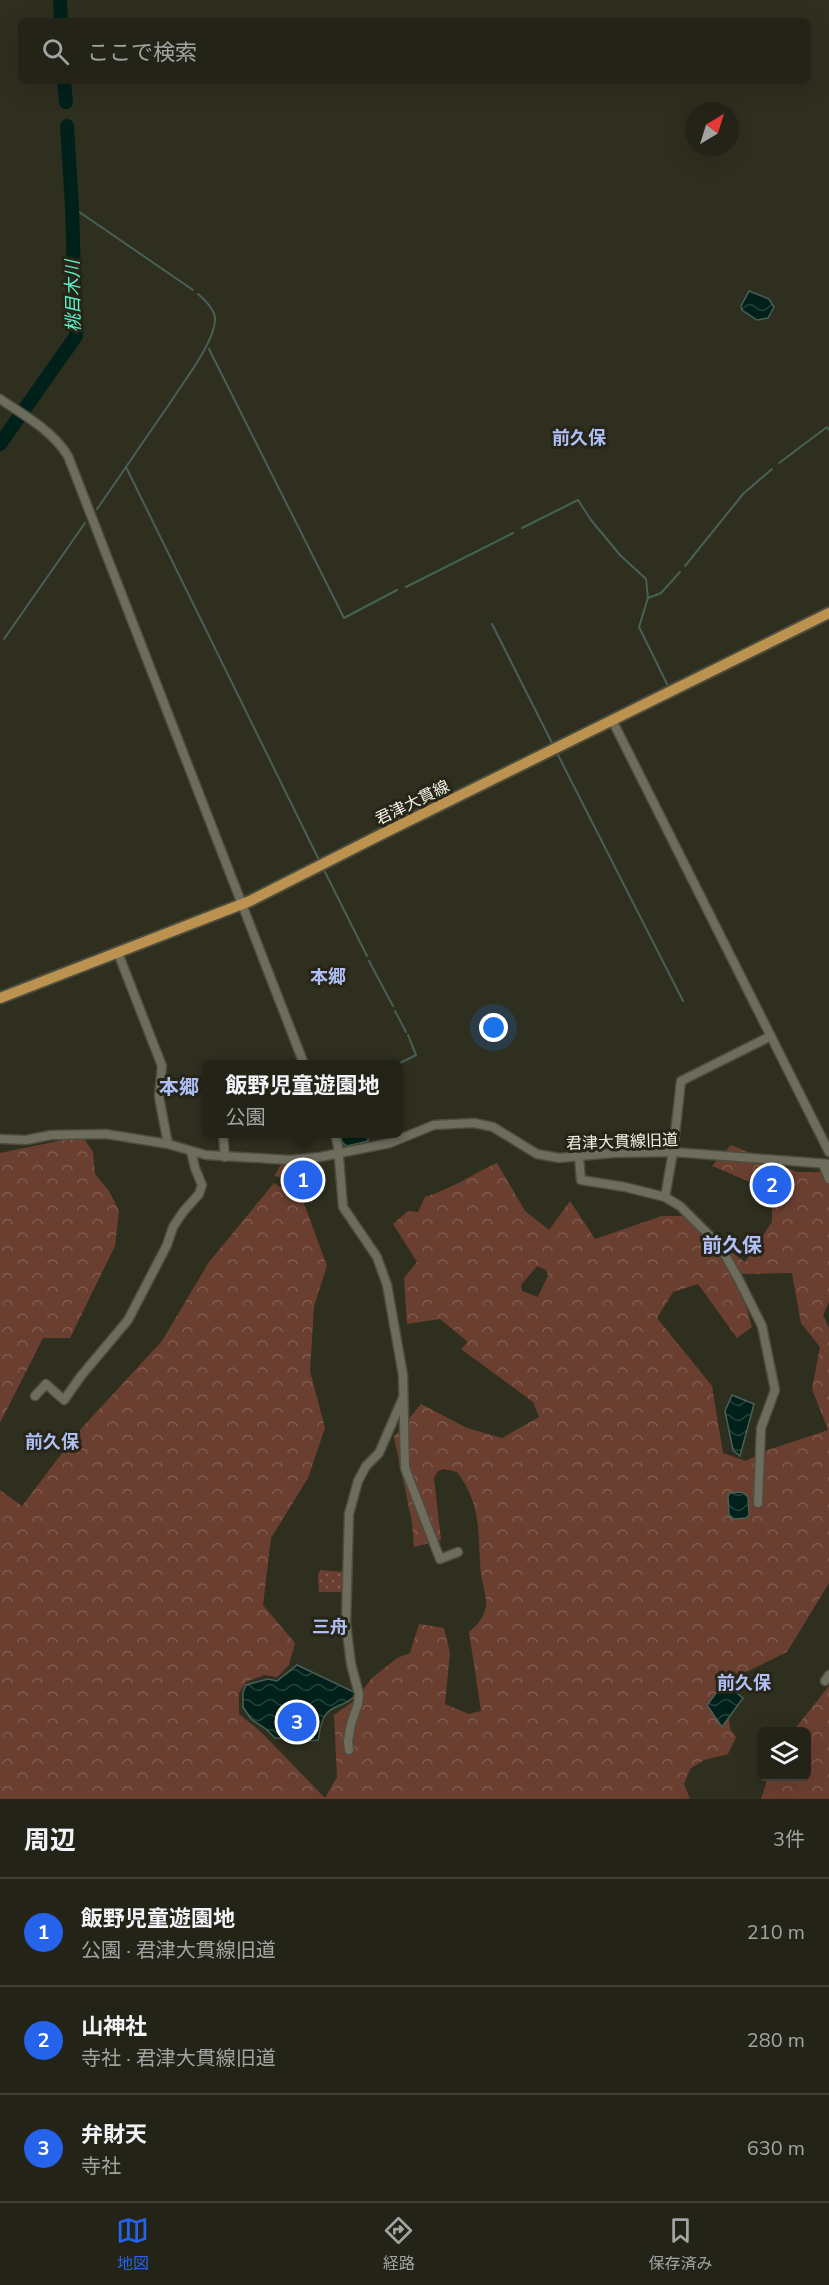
<!DOCTYPE html>
<html lang="ja">
<head>
<meta charset="utf-8">
<style>
  body { margin:0; font-family:"Nunito Sans","Noto Sans JP",sans-serif; background:#2b2b21; color:#f1f3f6 }
  .controls { position:absolute; right:18px; bottom:18px; display:grid; overflow:hidden; border-radius:9px; box-shadow:0 6px 24px #0002 }
  .controls button { width:54px; height:54px; display:grid; place-items:center; padding:0; border:0; border-bottom:2px solid #404037; background:#232318; color:#f1f3f6; font:30px sans-serif }
  .compass { position:absolute; left:685px; top:102px; width:54px; height:54px; border-radius:50%; background:#232318; box-shadow:0 6px 24px #0002; rotate:38deg }
  .you { position:absolute; left:494px; top:1028px; width:21px; height:21px; margin:-15px; border:4px solid #fff; border-radius:50%; background:#1a73e8; box-shadow:0 0 0 9px #1a73e833 }
  .badge { display:grid; place-items:center; width:39px; height:39px; border-radius:50%; background:#2563eb; color:#fff; font-size:20px; font-weight:700 }
  .pin { position:absolute; translate:-50% -50%; border:3px solid #fff; box-shadow:0 2px 6px #0006 }
  .popup { position:absolute; left:202px; top:1060px; width:201px; height:78px; box-sizing:border-box; display:grid; place-content:center; border-radius:9px; background:#232318; filter:drop-shadow(0 2px 4px #0005); font-size:20px; white-space:nowrap; color:#a3a4a2 }
  .popup b { font-size:22px; color:#f1f3f6 }
  .popup::after { content:''; position:absolute; left:50%; top:100%; margin-left:-12px; border:12px solid transparent; border-top-color:#232318 }
  .list { margin:0; padding:0; list-style:none }
  h2 { display:flex; justify-content:space-between; align-items:center; height:78px; margin:0; padding:0 24px; font-size:26px }
  h2 small { font-size:20px; font-weight:400; color:#a3a4a2 }
  .list li { display:grid; grid-template-columns:39px 1fr auto; gap:18px; align-items:center; box-sizing:border-box; height:108px; padding:0 24px; border-top:2px solid #404037 }
  .list b { display:block; font-size:22px; white-space:nowrap }
  .list p { margin:0; font-size:20px; white-space:nowrap; color:#a3a4a2 }
  .list em { font-size:20px; font-style:normal; color:#a3a4a2 }
  .icon { flex:none; width:33px; height:33px; fill:none; stroke:currentColor; stroke-width:2; stroke-linecap:round; stroke-linejoin:round }
  .map { position:relative; flex:none; width:829px; height:1799px; overflow:hidden }
  .search { position:absolute; background:#232318; box-shadow:0 6px 24px #0002; left:18px; right:18px; top:18px; height:66px; display:flex; align-items:center; gap:15px; box-sizing:border-box; padding:0 21px; border-radius:9px; color:#a3a4a2; font-size:22px }
  .sheet { height:402px; background:#232318 }
  nav { display:flex; justify-content:space-around; align-items:center; box-sizing:border-box; height:84px; border-top:2px solid #404037; background:#232318; font-size:16px; color:#a3a4a2 }
  nav a { display:grid; justify-items:center; gap:3px }
  nav .on { color:#2563eb }
  .map>svg:first-child { display:block }
</style>
</head>
<body>
<div class="map">
<svg width="829" height="1799" viewBox="0 0 829 1799">
  <defs>
    <pattern id="grass-dots" width="8" height="8" patternUnits="userSpaceOnUse" patternTransform="scale(1.5)"><rect width="8" height="8" fill="#6b3f30"/><path d="M2 2h.1M6 6h.1" fill="none" stroke="#815b4e" stroke-width="1.8" stroke-linecap="round"/></pattern>
    <pattern id="forest-crowns" width="20" height="18" patternUnits="userSpaceOnUse" patternTransform="scale(1.5)"><rect width="20" height="18" fill="#6b3f30"/><path d="M2 6a3 3 0 1 1 6 0M12 15a3 3 0 1 1 6 0" fill="none" stroke="#815b4e"/></pattern>
    <pattern id="water-waves" width="16" height="10" patternUnits="userSpaceOnUse" patternTransform="scale(1.5)"><rect width="16" height="10" fill="#002119"/><path d="M0 5q4-4 8 0t8 0" fill="none" stroke="#26423a"/></pattern>
  </defs>
  <rect width="100%" height="100%" fill="#2f2f20"/>
  <!-- grass -->
  <g fill="url(#grass-dots)">
    <path d="M315,1161L317,1163L318,1177L312,1204C305,1188 291,1178 274,1176L283,1162Z"/>
    <path d="M320,1570L343,1572V1592H319L318,1575Z"/>
  </g>
  <!-- forest -->
  <g fill="url(#forest-crowns)" fill-rule="evenodd">
    <path d="M82,1136L93,1152L95,1174L109,1191L119,1211L115,1246L70,1338H43L0,1423V1153Z"/>
    <path d="M731,1145L797,1172H829V1302L823,1315L829,1328V1583L787,1652L726,1682L730,1729L736,1737L728,1754L704,1760L690,1769L684,1784L690,1799H0V1490L22,1506L78,1432L162,1341L209,1262L274,1183L303,1201L327,1266L314,1306L310,1371L325,1428L308,1478L271,1538L263,1605L295,1643L289,1665L277,1677L264,1675L246,1682L239,1693V1714L260,1731L325,1798L337,1777L334,1715L354,1701L372,1678L397,1658L410,1653L419,1624L444,1628L450,1653L445,1704L469,1714L481,1711L469,1632C478,1624 484,1618 486,1606C487,1596 482,1584 481,1574C477,1533 483,1507 457,1472L444,1469L438,1471L434,1478L441,1540L414,1547L412,1522L394,1437L421,1404L467,1428L502,1438L539,1417L533,1402L461,1349L468,1342L440,1319L407,1324L404,1278L417,1262L393,1224L408,1211L418,1212L425,1197C451,1189 473,1174 497,1163L525,1211L549,1230L570,1201L595,1239L662,1216H682L745,1262L772,1222V1191L712,1166ZM537,1266L546,1270L548,1275L538,1297L522,1291L521,1285ZM792,1273L801,1323L820,1347L812,1389L828,1430L765,1451L746,1461L723,1453L712,1386L657,1318L673,1292L698,1284L737,1338L752,1327L737,1274Z"/>
    <path d="M829,1686V1799H761L768,1777L806,1776V1732L793,1731Z"/>
  </g>
  <!-- water -->
  <g fill="url(#water-waves)" stroke="#496057" stroke-width="1.5" fill-rule="evenodd">
    <path d="M749,291L769,299L774,307L768,318L757,320L742,310L741,306Z"/>
    <path d="M339,1134H373L372,1136L368,1137V1141L347,1146L343,1143Z"/>
    <path d="M732,1395L754,1404L740,1456L733,1450L725,1411Z"/>
    <path d="M742,1492L748,1497L749,1515L746,1518L734,1519L729,1515L728,1496L730,1493Z"/>
    <path d="M297,1665L356,1693C350,1705 335,1704 327,1713C320,1720 320,1732 318,1740L299,1742L294,1738H275L266,1729L251,1719L243,1707V1692L246,1685L268,1679L277,1681ZM295,1717L305,1720L308,1723V1727H291L290,1721Z"/>
    <path d="M724,1683L743,1698L722,1727L707,1705Z"/>
  </g>
  <g fill="none" stroke-linecap="round" stroke-linejoin="round">
    <!-- stream -->
    <g stroke="#496057" stroke-width="2">
      <path d="M72,207L193,290"/>
      <path d="M209,349L344,618L397,590"/>
      <path d="M779,463L827,427L829,430"/>
      <path d="M126,467L319,860"/>
      <path d="M97,509C121,475 144,440 168,406C181,385 213,345 215,321C216,311 205,300 198,294"/>
      <path d="M522,528L578,500L591,520L620,555L646,579L648,598L661,593L680,572"/>
      <path d="M685,566L743,494L772,469"/>
      <path d="M406,587L513,533"/>
      <path d="M648,598L639,627L669,688"/>
      <path d="M492,624L552,743"/>
      <path d="M4,639L85,523"/>
      <path d="M558,755L683,1001"/>
      <path d="M325,872L367,956"/>
      <path d="M369,961L393,1006"/>
      <path d="M395,1011L406,1032"/>
      <path d="M398,1064L416,1055L408,1035"/>
    </g>
    <!-- river -->
    <g stroke="#002119" stroke-width="14">
      <path d="M60,0L61,21"/>
      <path d="M64,81L66,102"/>
      <path d="M0,444L76,336L72,207L67,126"/>
    </g>
    <!-- minor casing -->
    <g stroke="#4d4c3f" stroke-width="11">
      <g id="minor">
        <path d="M0,399C24,415 53,431 68,456L304,1064"/>
        <path d="M612,720L829,1152"/>
        <path d="M118,953L162,1066L159,1097L168,1144"/>
        <path d="M223,1134L225,1157"/>
        <path d="M335,1134L338,1146L343,1207L377,1257L387,1285L403,1375L405,1468L440,1559L458,1552"/>
        <path d="M0,1139L26,1140L51,1135L106,1134L168,1144L206,1155L290,1160L320,1157L390,1143L434,1125L474,1123L493,1127L537,1154L559,1158L613,1153L673,1152L829,1164"/>
        <path d="M579,1157L581,1180L625,1187L665,1197L680,1206L720,1246L738,1278L762,1326L775,1390L761,1428L758,1503"/>
        <path d="M823,1164L829,1179"/>
        <path d="M665,1197L673,1152L681,1081L771,1036"/>
        <path d="M35,1396L46,1384L64,1400L81,1376L128,1320L167,1245L173,1227L183,1212L199,1194L202,1185L195,1168L191,1151"/>
        <path d="M825,1681L829,1675"/>
        <path d="M349,1750L348,1741L351,1724L358,1704L359,1694L351,1664L346,1624L349,1514L358,1481L366,1466L379,1453L402,1400"/>
      </g>
    </g>
    <!-- major casing -->
    <g stroke="#4d4c3f" stroke-width="14">
      <path id="major" d="M0,998L250,901L380,835L829,613"/>
    </g>
    <!-- minor -->
    <use href="#minor" stroke="#6e6d5d" stroke-width="8"/>
    <!-- major -->
    <use href="#major" stroke="#bc924f" stroke-width="10"/>
  </g>
  <g text-anchor="middle" stroke-width="6" stroke-linejoin="round" paint-order="stroke">
    <!-- street labels -->
    <g font-size="16" fill="#f3f3e9" stroke="#262517">
      <text transform="translate(412 802) rotate(-26)" y="6">君津大貫線</text>
      <text transform="translate(622 1141) rotate(-2)" y="6">君津大貫線旧道</text>
    </g>
    <!-- water labels -->
    <g font-size="18" font-style="italic" fill="#5df2ca" stroke="#262517">
      <text transform="translate(73 296) rotate(-91)" y="6">桃目木川</text>
    </g>
    <!-- neighbourhood labels -->
    <g font-size="18" font-weight="bold" fill="#b0c0f7" stroke="#262517">
      <text x="579" y="444">前久保</text>
      <text x="328" y="983">本郷</text>
      <text x="52" y="1448">前久保</text>
      <text x="330" y="1633">三舟</text>
      <text x="744" y="1689">前久保</text>
    </g>
    <!-- quarter labels -->
    <g font-size="20" font-weight="bold" fill="#b0c0f7" stroke="#262517">
      <text x="179" y="1094">本郷</text>
      <text x="732" y="1252">前久保</text>
    </g>
  </g>
</svg>
<div class="controls">
<button><svg class="icon" aria-label="layers" viewBox="0 0 24 24"><path d="M12 4l9 5-9 5-9-5zM3 14l9 5 9-5"/></svg></button>
</div>
<svg class="compass" viewBox="-18 -18 36 36"><path d="M0-13l5 13h-10z" fill="#e53935"/><path d="M0 13l5-13h-10z" fill="#a3a4a2"/></svg>
<div class="you"></div>
<div class="pin badge" style="left:303px;top:1180px">1</div>
<div class="popup"><b>飯野児童遊園地</b>公園</div>
<div class="pin badge" style="left:772px;top:1185px">2</div>
<div class="pin badge" style="left:297px;top:1722px">3</div>
<div class="search"><svg class="icon" aria-label="search" viewBox="0 0 24 24"><circle cx="10" cy="10" r="6"/><path d="M15 15l6 6"/></svg>ここで検索</div>
</div>
<section class="sheet">
<h2>周辺<small>3件</small></h2>
<ul class="list">
<li><span class="badge">1</span><div><b>飯野児童遊園地</b><p>公園 · 君津大貫線旧道</p></div><em>210 m</em></li>
<li><span class="badge">2</span><div><b>山神社</b><p>寺社 · 君津大貫線旧道</p></div><em>280 m</em></li>
<li><span class="badge">3</span><div><b>弁財天</b><p>寺社</p></div><em>630 m</em></li>
</ul>
</section>
<nav>
<a class="on"><svg class="icon" aria-label="map" viewBox="0 0 24 24"><path d="M3 6l6-2 6 2 6-2v14l-6 2-6-2-6 2zM9 4v14M15 6v14"/></svg>地図</a>
<a><svg class="icon" aria-label="directions" viewBox="0 0 24 24"><path d="M12 3l9 9-9 9-9-9zM9 14v-3h6M13 9l2 2-2 2"/></svg>経路</a>
<a><svg class="icon" aria-label="saved" viewBox="0 0 24 24"><path d="M7 4h10v16l-5-4-5 4z"/></svg>保存済み</a>
</nav>
</body>
</html>
